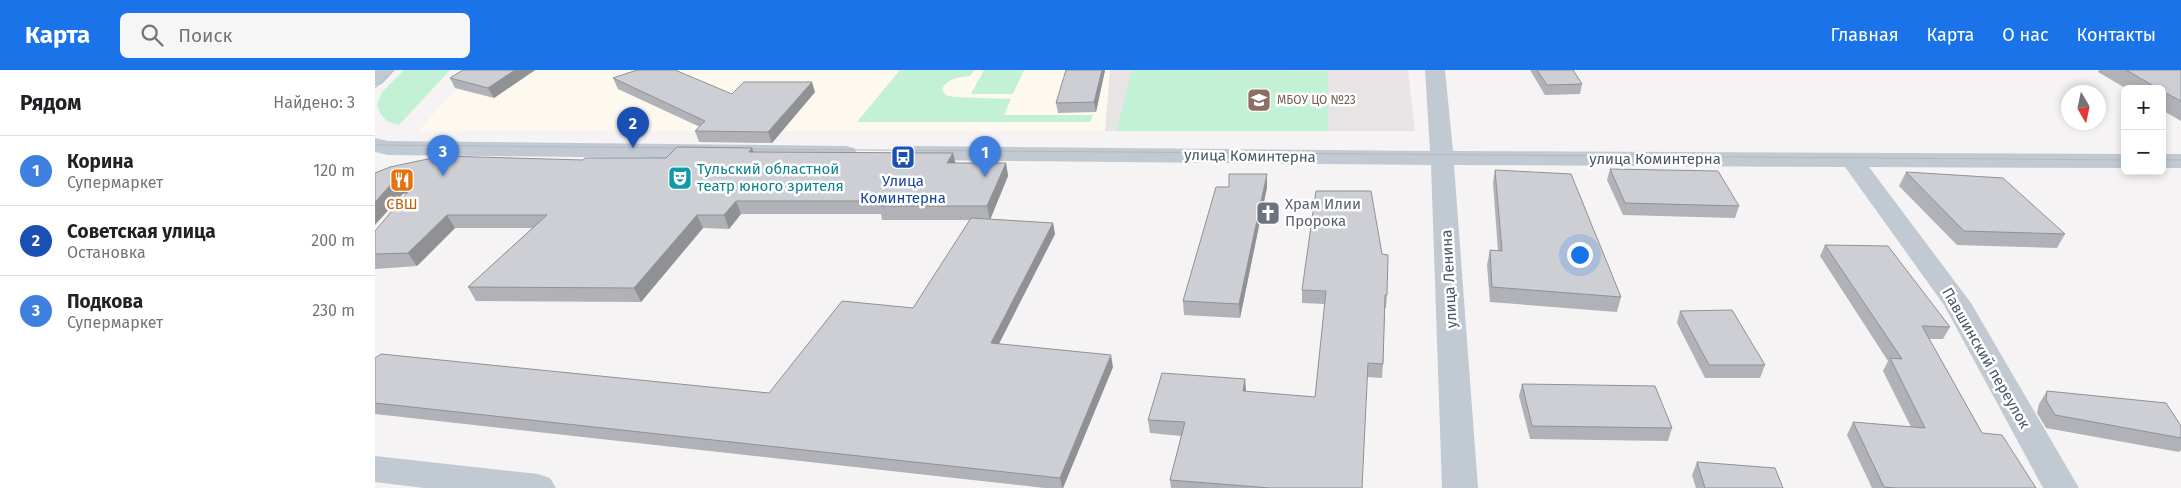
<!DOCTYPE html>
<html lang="ru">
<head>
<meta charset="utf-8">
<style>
  body { margin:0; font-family:"Fira Sans",sans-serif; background:#f6f6f6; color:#202124 }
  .controls { position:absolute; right:15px; top:15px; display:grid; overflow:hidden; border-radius:8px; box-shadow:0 2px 8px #0003 }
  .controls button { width:45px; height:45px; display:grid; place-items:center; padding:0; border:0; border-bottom:1px solid #e0e0e0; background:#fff; color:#202124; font:25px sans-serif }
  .compass { position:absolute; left:1686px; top:15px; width:45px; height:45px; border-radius:50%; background:#fff; box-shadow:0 2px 8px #0003; rotate:171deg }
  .you { position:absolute; left:1204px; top:184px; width:18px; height:18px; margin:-12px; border:4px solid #fff; border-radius:50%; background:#1a73e8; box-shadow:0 0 0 8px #1a73e833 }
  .badge { display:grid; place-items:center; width:32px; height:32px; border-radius:50%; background:#1a73e8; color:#fff; font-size:16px; font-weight:700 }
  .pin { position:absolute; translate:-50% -41px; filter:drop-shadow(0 1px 2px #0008) }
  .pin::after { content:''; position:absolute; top:26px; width:18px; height:15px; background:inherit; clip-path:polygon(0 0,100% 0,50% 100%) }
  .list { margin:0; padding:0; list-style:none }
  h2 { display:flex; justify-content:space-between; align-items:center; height:65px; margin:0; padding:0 20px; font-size:21px }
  h2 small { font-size:16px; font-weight:400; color:#757577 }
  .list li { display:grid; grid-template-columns:32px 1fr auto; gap:15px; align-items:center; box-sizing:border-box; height:70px; padding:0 20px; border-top:1px solid #e0e0e0 }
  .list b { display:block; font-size:19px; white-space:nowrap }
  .list p { margin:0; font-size:16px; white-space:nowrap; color:#757577 }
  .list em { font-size:16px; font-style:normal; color:#757577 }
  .icon { flex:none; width:28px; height:28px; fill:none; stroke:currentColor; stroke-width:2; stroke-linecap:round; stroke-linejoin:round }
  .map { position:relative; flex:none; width:1806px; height:418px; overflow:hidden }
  header { display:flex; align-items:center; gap:30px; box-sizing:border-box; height:70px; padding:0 25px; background:#1a73e8; color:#fff }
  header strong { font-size:24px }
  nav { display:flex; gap:28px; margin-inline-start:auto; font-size:18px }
  .search { width:350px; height:45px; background:#f6f6f6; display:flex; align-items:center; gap:12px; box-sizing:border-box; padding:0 18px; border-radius:8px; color:#757577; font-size:19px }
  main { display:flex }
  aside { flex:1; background:#fff }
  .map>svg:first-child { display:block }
</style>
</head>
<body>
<header>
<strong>Карта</strong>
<div class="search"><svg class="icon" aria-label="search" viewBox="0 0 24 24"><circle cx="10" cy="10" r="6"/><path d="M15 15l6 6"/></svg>Поиск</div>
<nav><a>Главная</a><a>Карта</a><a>О нас</a><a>Контакты</a></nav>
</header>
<main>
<aside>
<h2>Рядом<small>Найдено: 3</small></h2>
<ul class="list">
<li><span class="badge" style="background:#3f7fe0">1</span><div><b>Корина</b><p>Супермаркет</p></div><em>120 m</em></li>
<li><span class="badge" style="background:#1a4fb4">2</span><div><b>Советская улица</b><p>Остановка</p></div><em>200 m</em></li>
<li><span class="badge" style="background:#3f7fe0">3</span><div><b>Подкова</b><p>Супермаркет</p></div><em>230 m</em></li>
</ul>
</aside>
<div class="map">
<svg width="1806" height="418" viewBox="0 0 1806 418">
  <rect width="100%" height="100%" fill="#f5f3f3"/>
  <!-- commercial -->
  <path fill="#fdf9ef" d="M100,0H1033L953,61H43Z"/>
  <!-- education -->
  <path fill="#e6e4e5" d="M735,0H1033L1040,61H730Z"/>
  <!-- green -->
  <g fill="#c3f1d5">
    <path d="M29,0H75L24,55C10,52 7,48 2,35L7,22Z"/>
    <path d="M525,0H599L595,6C585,7 570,9 567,20L571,25L579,27L636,29L629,45H718L715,52H482Z"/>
    <path d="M609,0H649L638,24H596Z"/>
    <path d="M757,0L953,1V61H742Z"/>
  </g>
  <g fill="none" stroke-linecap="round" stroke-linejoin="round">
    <!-- street -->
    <g fill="#c1cad2" fill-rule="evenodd">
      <path d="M0,0H20L7,14L0,16Z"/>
      <path d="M1050,0H1070L1078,81L1750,84V98L1494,97L1596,233L1704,418H1668L1569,235L1470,97L1079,95L1103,418H1067L1056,95L541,90L533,88L530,83L533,78L541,76L1055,81Z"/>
      <path d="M0,68L13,71L471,76L479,78L482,83L479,88L471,90L13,85L0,82Z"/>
      <rect x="1787" y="84" width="19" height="14"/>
      <path d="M0,386L163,404L175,408L181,418H49L0,412Z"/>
    </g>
    <!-- tram -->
    <g stroke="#b5b8bd" stroke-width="1">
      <path d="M0,18L19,0"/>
      <path d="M0,75L315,78"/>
      <path d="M365,79L1750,90"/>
      <path d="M1787,90H1806"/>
    </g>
  </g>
  <!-- wall -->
  <g fill="#b0b2b7">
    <path d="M160,0L119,28L80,18L75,8Z"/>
    <path d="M730,0L721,42L683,43L681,33Z"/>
    <path d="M1155,0H1198L1207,14L1205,24L1170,25Z"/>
    <path d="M1724,0H1806V51L1787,40V19H1752L1723,2Z"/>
    <path d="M238,8L357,24L440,22L397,73L324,72L320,61L325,57L243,19Z"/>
    <path d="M379,82L580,93H631L633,106L615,149L678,153L680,164L624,274L738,297L688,418H670L0,344V288L394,323L538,238L595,150H507L506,144H366L354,159L328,158L266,232L101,231L93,217L157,158H80L42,196L0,199V161L33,123L28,124L0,103L208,90L291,88Z"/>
    <path d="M1235,99L1364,136L1360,148L1248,145L1232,110Z"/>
    <path d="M1120,100L1246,227L1242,242L1115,232L1112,195L1115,180L1123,181L1118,113Z"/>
    <path d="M1531,102L1690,164L1682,178L1582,175L1524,116Z"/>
    <path d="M892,117L865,248L809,245L808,231Z"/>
    <path d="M1450,175L1575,257L1568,269H1554L1607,363L1661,418H1497L1472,365L1478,352L1536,357L1508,301L1513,291L1445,186Z"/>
    <path d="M927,220L1012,225L1011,238H1010L1008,294L1007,308L992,307L987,418H796L795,410L806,366L775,363L773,350L870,309L871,322L940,327L950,234L927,233Z"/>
    <path d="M1305,241L1390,295L1385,308H1330L1302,253Z"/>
    <path d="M1147,314L1297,358L1293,371L1155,369L1144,326Z"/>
    <path d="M1672,321L1806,356V380L1804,382L1671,358L1662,343L1664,334Z"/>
    <path d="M1322,392L1408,418H1321L1317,405Z"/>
  </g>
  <!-- shaded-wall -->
  <g fill="#909195">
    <path d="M140,0H160L119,28L113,18Z"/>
    <path d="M727,0H730L721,42L719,32Z"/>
    <path d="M437,12L440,22L397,73L393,62Z"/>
    <path d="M377,78L382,90L374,82Z"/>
    <path d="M578,83L581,95L572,93Z"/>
    <path d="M631,93L633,106L615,150L612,136Z"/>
    <path d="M892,104V117L865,248L864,234Z"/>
    <path d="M27,109L35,122L28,124L0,155V132L19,111Z"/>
    <path d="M361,131L366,144L354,159L349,145Z"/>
    <path d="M72,145L80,158L42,196L33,183Z"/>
    <path d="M322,145L328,158L266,232L259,218Z"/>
    <path d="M678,153L680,164L618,285L616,273Z"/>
    <path d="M736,285L738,297L688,418H687L685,408Z"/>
    <path d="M870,309L871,322L868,321Z"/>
  </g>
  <!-- building -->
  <g fill="#cdcfd5" stroke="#909195">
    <path d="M88,0H140L113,18L75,8Z"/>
    <path d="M262,0H300L357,24L369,12H437L393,62L320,61L330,51L238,8Z"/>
    <path d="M691,0H727L719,32L681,33Z"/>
    <path d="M1162,0H1198L1207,14L1172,15Z"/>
    <path d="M1751,0H1806V31L1787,21V19H1784Z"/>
    <path d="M302,77L377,78L374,82L578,83L572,93H631L612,136H503L507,131H361L349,145H322L259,218L93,217L172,145H72L33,183L0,184V161L37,117L34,111L27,109L19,111L0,132V103L15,97L67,86L208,90L210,88H291Z"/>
    <path d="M1235,99L1343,101L1364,136L1250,133Z"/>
    <path d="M1120,100L1196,104L1246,227L1117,217L1115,180L1127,181Z"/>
    <path d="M1531,102L1628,108L1690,164L1589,161Z"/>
    <path d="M854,104H892L864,234L808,231L841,117H854Z"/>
    <path d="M941,121H996L1007,184L1013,185L1012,225H1010L1008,294L993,293L987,418H895L795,410L810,352L773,350L787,303L870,309L868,321L940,327L951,221L927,220Z"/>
    <path d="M596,148L678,153L616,273L736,285L685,408L0,333V288L6,284L394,323L467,231L538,238Z"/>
    <path d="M1450,175L1513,176L1575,257L1547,256L1607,363L1627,365L1661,418H1521L1509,417L1478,352L1550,358L1515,288L1527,289Z"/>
    <path d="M1357,240L1390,295H1334L1305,241Z"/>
    <path d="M1147,314L1280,316L1297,358L1157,356Z"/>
    <path d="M1672,321L1791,333L1806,356V368L1680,345L1671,330Z"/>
    <path d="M1322,392L1400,398L1408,418H1330Z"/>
  </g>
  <!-- icons -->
  <defs>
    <g id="school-square" transform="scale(1.25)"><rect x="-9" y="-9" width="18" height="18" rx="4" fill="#8d6e63" stroke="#fff"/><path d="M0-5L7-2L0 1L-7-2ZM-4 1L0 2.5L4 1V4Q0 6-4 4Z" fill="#fff"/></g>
    <g id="bus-square" transform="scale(1.25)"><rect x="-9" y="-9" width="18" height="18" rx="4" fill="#1a4fb4" stroke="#fff"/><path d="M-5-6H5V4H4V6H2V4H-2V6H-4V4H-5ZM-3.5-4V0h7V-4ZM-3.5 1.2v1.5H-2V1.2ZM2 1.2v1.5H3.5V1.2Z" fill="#fff"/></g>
    <g id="theatre-square" transform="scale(1.25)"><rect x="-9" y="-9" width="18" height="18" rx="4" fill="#0f9aa8" stroke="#fff"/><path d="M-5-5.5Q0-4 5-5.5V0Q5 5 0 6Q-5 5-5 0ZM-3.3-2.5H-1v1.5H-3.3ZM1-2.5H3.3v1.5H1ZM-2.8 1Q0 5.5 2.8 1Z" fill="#fff"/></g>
    <g id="restaurant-square" transform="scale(1.25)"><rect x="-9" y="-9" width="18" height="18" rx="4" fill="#e8710a" stroke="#fff"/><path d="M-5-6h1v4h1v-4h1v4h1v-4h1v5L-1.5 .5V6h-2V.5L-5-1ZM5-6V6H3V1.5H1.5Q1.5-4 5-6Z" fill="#fff"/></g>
    <g id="church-square" transform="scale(1.25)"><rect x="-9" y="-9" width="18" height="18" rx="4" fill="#6b7280" stroke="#fff"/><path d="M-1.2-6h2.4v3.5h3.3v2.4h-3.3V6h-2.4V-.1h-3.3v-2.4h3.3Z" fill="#fff"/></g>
  </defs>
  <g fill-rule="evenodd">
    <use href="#school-square" x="884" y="30"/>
    <use href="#bus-square" x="528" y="87"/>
    <use href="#theatre-square" x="305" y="108"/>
    <use href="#restaurant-square" x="27" y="110"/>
    <use href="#church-square" x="893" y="143"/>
  </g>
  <g text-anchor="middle" stroke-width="5" stroke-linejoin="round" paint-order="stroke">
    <!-- far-education labels -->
    <g font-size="12" fill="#785e54" stroke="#fff" text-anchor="start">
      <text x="902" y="34">МБОУ ЦО №23</text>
    </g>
    <!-- street labels -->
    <g font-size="15" fill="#4a5661" stroke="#fff">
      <text transform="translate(875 86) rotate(1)" y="5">улица Коминтерна</text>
      <text x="1280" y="94">улица Коминтерна</text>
      <text transform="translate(1074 209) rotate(-93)" y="5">улица Ленина</text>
      <text transform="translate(1611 288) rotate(60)" y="5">Павшинский переулок</text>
    </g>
    <!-- culture labels -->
    <g font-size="15" fill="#0d838f" stroke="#fff" text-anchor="start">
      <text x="322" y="104">Тульский областной<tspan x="322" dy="17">театр юного зрителя</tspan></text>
    </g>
    <!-- transit labels -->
    <g font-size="15" fill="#164399" stroke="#fff">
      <text x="528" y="116">Улица<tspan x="528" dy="17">Коминтерна</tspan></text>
    </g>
    <!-- food labels -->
    <g font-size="15" fill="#c56008" stroke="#fff">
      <text x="27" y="139">СВШ</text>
    </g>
    <!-- worship labels -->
    <g font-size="15" fill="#5b616d" stroke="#fff" text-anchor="start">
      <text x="910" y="139">Храм Илии<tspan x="910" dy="17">Пророка</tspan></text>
    </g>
  </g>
</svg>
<div class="controls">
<button>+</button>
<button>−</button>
</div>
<svg class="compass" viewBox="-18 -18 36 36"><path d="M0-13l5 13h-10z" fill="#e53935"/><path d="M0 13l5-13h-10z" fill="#757577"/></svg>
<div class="you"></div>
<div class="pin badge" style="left:610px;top:107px;background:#3f7fe0">1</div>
<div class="pin badge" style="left:258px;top:78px;background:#1a4fb4">2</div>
<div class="pin badge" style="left:68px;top:106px;background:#3f7fe0">3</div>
</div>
</main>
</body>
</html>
